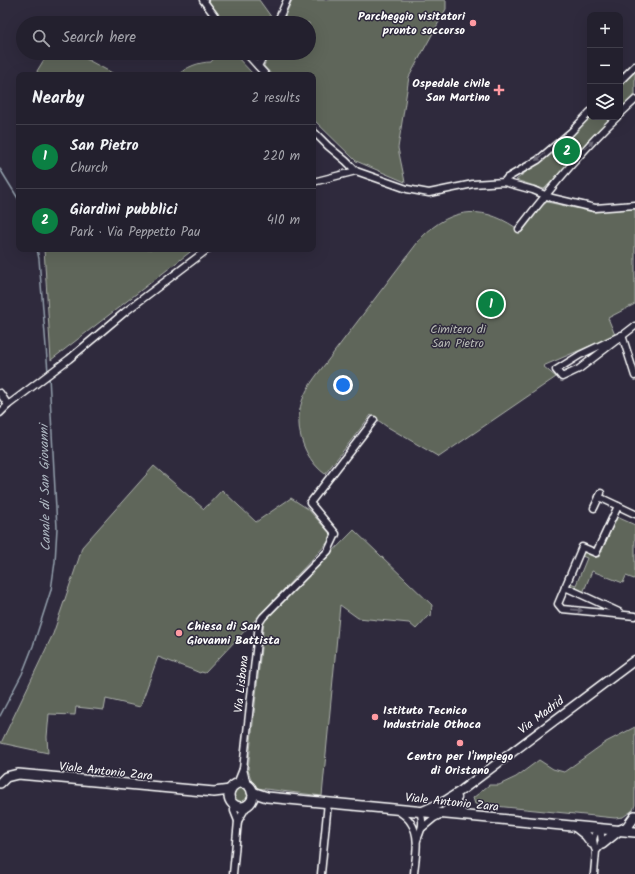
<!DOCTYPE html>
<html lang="en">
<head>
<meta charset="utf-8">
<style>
  body { margin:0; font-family:Kalam,sans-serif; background:#2b2836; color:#f1f3f6 }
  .controls { position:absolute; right:12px; top:12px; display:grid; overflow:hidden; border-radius:8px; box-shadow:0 4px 16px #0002 }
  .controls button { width:36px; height:36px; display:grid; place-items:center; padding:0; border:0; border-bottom:1px solid #403e4a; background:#23202e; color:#f1f3f6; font:20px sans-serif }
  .you { position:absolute; left:343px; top:385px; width:14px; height:14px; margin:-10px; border:3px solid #fff; border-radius:50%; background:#1a73e8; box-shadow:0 0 0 6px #1a73e833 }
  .badge { display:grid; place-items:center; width:26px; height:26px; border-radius:50%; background:#0b8043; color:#fff; font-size:13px; font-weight:700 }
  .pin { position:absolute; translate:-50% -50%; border:2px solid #fff; box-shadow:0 1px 4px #0006 }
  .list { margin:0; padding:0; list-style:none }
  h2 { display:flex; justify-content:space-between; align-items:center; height:52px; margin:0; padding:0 16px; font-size:17px }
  h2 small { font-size:13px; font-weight:400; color:#a3a3aa }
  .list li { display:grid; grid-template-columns:26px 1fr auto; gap:12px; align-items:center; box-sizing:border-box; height:64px; padding:0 16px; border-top:1px solid #403e4a }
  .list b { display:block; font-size:15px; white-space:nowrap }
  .list p { margin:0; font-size:13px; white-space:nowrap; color:#a3a3aa }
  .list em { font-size:13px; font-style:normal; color:#a3a3aa }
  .icon { flex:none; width:22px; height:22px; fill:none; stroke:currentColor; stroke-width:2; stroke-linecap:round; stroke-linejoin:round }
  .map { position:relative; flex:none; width:635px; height:874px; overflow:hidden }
  .search { position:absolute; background:#23202e; box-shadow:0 4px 16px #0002; left:16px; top:16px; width:300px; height:44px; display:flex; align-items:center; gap:10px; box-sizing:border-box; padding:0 14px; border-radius:22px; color:#a3a3aa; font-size:15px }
  .panel { position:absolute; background:#23202e; box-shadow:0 4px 16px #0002; left:16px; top:72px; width:300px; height:180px; border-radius:8px }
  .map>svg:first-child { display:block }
</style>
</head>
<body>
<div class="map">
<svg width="635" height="874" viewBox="0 0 635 874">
  <rect width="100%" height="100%" fill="#2f2a3d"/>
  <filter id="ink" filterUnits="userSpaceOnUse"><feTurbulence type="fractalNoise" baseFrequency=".025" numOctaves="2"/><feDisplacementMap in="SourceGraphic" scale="8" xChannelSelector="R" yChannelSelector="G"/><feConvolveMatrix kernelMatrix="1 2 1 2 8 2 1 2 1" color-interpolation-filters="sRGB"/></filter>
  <g filter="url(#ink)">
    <!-- green -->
    <g fill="#5e665a" stroke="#aeb2ac">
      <path d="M208,0H259L272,18L271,23H224Z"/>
      <path d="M292,0H446V9L409,77L398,148L405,182L356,161L313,119V75H272L264,66L269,53H309V23H282Z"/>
      <path d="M48,53H75L116,75H38L37,71Z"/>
      <path d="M218,53H232L235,55L254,75H178C186,67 199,62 211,62Z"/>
      <path d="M635,71V97L620,111V86Z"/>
      <path d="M590,117H614L544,189L516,180L573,134Z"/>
      <path d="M547,202L593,212L635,207V304L608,318L615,335L543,366L556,377L439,457L386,426L371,415L325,474C302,457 292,423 304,396C308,387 313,380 319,372L421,238C453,205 486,205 522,232L542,206Z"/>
      <path d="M44,249H194L51,360Z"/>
      <path d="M154,466L204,509L222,490L256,522L291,498L308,509L333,537L205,673L201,672L200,673L193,670L158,657L140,707L106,699L104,710L76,707L75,715L49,714L47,737L48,753L1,743L53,634L79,558L82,547Z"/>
      <path d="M617,517L635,525V577L634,579L626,576L623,583L592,571L583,593L568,588L570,583L576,585L587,558L582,556L584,551L599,557Z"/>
      <path d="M354,530L432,605L431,617L429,615L416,629L409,623L358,618L340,605L322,796L257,788L252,782L248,770L264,621Z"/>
      <path d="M635,727V805L633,810L623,817L615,818L475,804L473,798L489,785H499L516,777L539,760L553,769L564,772L606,742Z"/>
      <circle cx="241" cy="795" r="8"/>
    </g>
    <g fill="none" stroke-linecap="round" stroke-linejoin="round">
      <!-- stream -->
      <g stroke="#94a1ad" stroke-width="1.5">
        <path d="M0,169L19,200"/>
        <path d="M37,249L39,259L48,372"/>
        <path d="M0,716L22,674L33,646L51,590L55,562L57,528L49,376"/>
      </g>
      <!-- minor casing -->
      <g stroke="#fff" stroke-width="9">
        <g id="minor">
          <path d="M203,0L220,23"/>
          <path d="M277,23L287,0"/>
          <path d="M246,53L266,75"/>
          <path d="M258,66L265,53"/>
          <path d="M620,81L635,66"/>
          <path d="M620,114L635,100"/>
          <path d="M313,131L328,146L346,161L356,171L407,189L429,193L473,184L504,182L533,190L552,198L595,208L635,205"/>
          <path d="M313,182L356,171"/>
          <path d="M504,182L507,178L538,160L571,132L590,112"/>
          <path d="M519,229C549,190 581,151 617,117"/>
          <path d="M622,335L580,355L556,370L562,377L579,369L635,326"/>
          <path d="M622,335L635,376"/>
          <path d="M0,393L8,405L69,359L125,312L208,249"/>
          <path d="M0,413L8,405"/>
          <path d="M599,497L635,514"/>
          <path d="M618,506L596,553L582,547L558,604L562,609L635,616"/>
          <path d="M594,508L601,493"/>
          <path d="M565,587L619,612"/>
          <path d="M243,769L247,785"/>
          <path d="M237,784L243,769L259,623L263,617L328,551L336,534L310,503L374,420"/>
          <path d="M397,810C402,814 408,817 411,823C421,837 415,858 414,874"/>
          <path d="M238,821L248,804"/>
          <path d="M422,828L434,818L442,814"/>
          <path d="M417,840C422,828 424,824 420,811"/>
          <path d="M233,874L238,821L234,811V805"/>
          <path d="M321,874L328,802"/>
          <path d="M594,874L596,851L602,844L601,834L598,829C592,837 592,842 596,851"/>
        </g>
      </g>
      <!-- tertiary casing -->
      <g stroke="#fff" stroke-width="11">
        <g id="tertiary">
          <path d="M423,811L445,801L462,790L635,660"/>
          <path d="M442,814L447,810L457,798"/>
        </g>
      </g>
      <!-- secondary casing -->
      <g stroke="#fff" stroke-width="12">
        <g id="secondary">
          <path d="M0,783L6,777L18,774L214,792L230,790"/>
          <circle cx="241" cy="795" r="12"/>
          <path d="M252,792L267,797L635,832"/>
          <path d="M455,799L456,808L463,815"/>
          <path d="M576,827L586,835L592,843"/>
          <path d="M602,844L618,831L627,827L635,816"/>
        </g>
      </g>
      <!-- minor -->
      <use href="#minor" stroke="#2f2a3d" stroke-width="6"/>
      <!-- tertiary -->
      <use href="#tertiary" stroke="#2f2a3d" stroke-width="8"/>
      <!-- secondary -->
      <use href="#secondary" stroke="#2f2a3d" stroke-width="9"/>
    </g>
    <!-- one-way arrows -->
    <defs><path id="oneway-solid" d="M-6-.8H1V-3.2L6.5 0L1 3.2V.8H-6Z"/></defs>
    <g fill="#6d6a77">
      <use href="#oneway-solid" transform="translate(589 145) rotate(-46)"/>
      <use href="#oneway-solid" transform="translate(540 157) rotate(142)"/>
      <use href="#oneway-solid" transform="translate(577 610) rotate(6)"/>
    </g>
  </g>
  <!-- markers -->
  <g fill="#ff9aa2" stroke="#2f2a3d" stroke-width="1.5">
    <circle cx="473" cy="23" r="4"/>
    <path d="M497 84h4v4h4v4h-4v4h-4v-4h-4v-4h4z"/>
    <circle cx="179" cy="633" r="4"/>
    <circle cx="375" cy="717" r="4"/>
    <circle cx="460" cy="743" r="4"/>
  </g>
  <g text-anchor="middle" stroke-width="3" stroke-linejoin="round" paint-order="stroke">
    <!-- poi labels -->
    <g font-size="12" font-weight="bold" fill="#fff" stroke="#2f2a3d" text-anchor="end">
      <text x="465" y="20">Parcheggio visitatori<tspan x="465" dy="14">pronto soccorso</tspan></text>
      <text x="490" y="87">Ospedale civile<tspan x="490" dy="14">San Martino</tspan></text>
      <text x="187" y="630" text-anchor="start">Chiesa di San<tspan x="187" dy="14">Giovanni Battista</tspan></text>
      <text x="383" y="714" text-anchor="start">Istituto Tecnico<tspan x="383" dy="14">Industriale Othoca</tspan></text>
      <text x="460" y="760" text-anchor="middle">Centro per l'impiego<tspan x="460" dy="14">di Oristano</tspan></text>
    </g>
    <!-- park labels -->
    <g font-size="12" fill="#b7bab5" stroke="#2f2a3d">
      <text x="458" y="333">Cimitero di<tspan x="458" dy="14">San Pietro</tspan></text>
    </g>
    <!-- street labels -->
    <g font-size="12" fill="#fff" stroke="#2f2a3d">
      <text transform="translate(241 684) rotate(-84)" y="4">Via Lisbona</text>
      <text transform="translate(541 715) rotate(-37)" y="4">Via Madrid</text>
      <text transform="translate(106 771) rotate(6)" y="4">Viale Antonio Zara</text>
      <text transform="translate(452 802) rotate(6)" y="4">Viale Antonio Zara</text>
    </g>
    <!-- water labels -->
    <g font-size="13" font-style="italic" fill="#aeb8c2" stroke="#2f2a3d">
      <text transform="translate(44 488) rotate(-91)" y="5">Canale di San Giovanni</text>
    </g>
  </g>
</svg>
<div class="controls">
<button>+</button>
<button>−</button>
<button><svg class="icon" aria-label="layers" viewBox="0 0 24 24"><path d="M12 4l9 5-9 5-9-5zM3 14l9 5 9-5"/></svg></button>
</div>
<div class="you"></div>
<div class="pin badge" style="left:491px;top:304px">1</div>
<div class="pin badge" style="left:567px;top:151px">2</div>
<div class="search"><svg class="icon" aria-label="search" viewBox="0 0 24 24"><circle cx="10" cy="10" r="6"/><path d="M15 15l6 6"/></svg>Search here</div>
<section class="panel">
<h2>Nearby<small>2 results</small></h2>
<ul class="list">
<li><span class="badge">1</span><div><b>San Pietro</b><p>Church</p></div><em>220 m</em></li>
<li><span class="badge">2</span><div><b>Giardini pubblici</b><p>Park · Via Peppetto Pau</p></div><em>410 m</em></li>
</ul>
</section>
</div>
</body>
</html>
